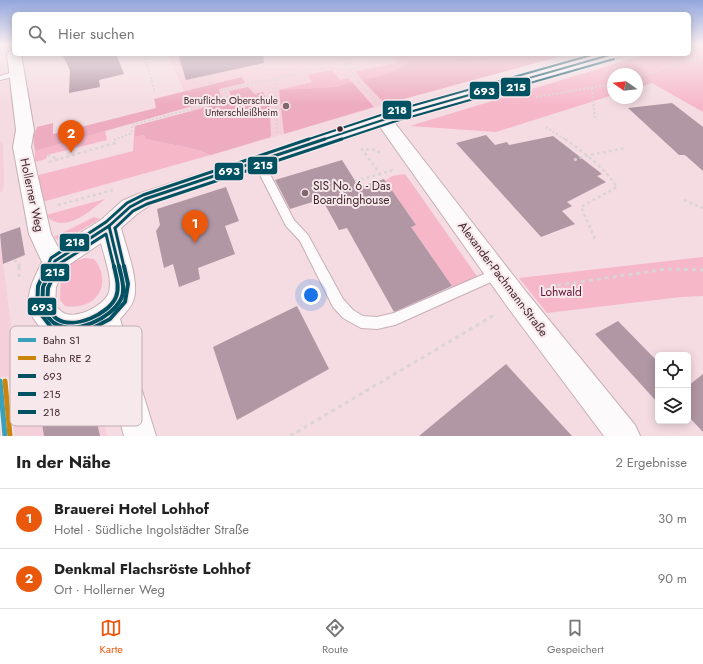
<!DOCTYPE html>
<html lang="de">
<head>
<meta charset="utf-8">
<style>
  body { margin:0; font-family:Jost,sans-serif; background:#f2f2f2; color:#222 }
  .controls { position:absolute; right:12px; bottom:12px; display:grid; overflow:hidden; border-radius:6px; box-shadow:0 2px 10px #0003 }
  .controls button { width:36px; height:36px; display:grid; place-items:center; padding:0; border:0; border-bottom:1px solid #e0e0e0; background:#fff; color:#222; font:20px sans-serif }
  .compass { position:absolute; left:607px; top:68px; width:36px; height:36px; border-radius:50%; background:#fff; box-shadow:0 2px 10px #0003; rotate:284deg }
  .you { position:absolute; left:311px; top:295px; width:14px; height:14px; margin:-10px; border:3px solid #fff; border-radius:50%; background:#1a73e8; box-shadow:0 0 0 6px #1a73e833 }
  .badge { display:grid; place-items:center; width:26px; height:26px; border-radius:50%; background:#ea580c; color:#fff; font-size:13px; font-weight:700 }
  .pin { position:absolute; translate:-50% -33px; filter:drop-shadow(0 1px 2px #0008) }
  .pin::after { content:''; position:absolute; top:21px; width:14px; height:12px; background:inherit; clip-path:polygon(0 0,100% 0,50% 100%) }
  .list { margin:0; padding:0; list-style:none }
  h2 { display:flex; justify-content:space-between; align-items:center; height:52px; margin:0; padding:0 16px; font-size:17px }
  h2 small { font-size:13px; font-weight:400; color:#767676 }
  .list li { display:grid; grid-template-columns:26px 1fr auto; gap:12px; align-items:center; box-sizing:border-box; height:60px; padding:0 16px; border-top:1px solid #e0e0e0 }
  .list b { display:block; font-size:15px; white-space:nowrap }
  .list p { margin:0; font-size:13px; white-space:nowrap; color:#767676 }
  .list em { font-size:13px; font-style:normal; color:#767676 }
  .icon { flex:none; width:22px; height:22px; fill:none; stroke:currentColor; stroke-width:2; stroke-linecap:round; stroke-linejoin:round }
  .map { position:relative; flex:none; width:703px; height:436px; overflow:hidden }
  .search { position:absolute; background:#fff; box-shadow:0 2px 10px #0003; left:12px; right:12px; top:12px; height:44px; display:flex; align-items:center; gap:10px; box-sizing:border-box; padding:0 14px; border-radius:6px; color:#767676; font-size:15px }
  .sheet { height:172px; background:#fff }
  nav { display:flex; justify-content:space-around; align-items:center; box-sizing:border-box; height:56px; border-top:1px solid #e0e0e0; background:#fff; font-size:11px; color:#767676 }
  nav a { display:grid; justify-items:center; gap:2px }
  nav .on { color:#ea580c }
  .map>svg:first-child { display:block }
</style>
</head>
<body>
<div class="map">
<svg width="703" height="436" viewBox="0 0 703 436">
  <rect width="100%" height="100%" fill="#f4dce2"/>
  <!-- built -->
  <g fill="#f5cfd9">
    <path d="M168,54H570L411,97L211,155Z"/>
    <path d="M0,140L3,144L4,181L3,191L0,192Z"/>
    <path d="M0,239L18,381L84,348L107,436H0Z"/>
  </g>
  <!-- green -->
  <g fill="#f6b7c9">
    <path d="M689,44H703V112L652,83L637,88V74H613V95L496,132L410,126L647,54H689Z"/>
    <path d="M409,54H426L432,57L445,54H506L440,61L412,60L388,74L362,80L355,71L398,63L394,57Z"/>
    <path d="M332,70L340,80L348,78L352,82L335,87L279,90L312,82L308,75Z"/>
    <path d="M105,131L107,140L47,155L46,159L35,162V151Z"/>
    <path d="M144,135L146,139L194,149L211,155L42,202L35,176L133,151L134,137Z"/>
    <path d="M405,174L479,279L454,289L411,227L416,225L385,181L392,176Z"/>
    <path d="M105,199C92,209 72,229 53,221C51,220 48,217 46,215Z"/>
    <path d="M94,217L100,219L61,242L54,237Z"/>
    <path d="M703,257V296L681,297L547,313L519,278Z"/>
    <path d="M85,258L94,259C114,284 96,311 65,306L60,300C61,277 60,265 85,258Z"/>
  </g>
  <!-- forest -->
  <g fill="#edacbf">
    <path d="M506,54H569L385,104L362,80L388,74L412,60L440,61Z"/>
    <path d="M242,77L245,83L219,89L221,98L35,151L33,137L37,127L53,123V134L156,108L154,99Z"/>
    <path d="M352,82L374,107L284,134L279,90L335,87Z"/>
    <path d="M248,87L255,94L263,92L265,97L269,99L271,137L211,155L194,149L146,139L144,135L134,137L135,126L233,100L229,91Z"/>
  </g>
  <!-- building -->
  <g fill="#b197a4">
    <path d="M62,54H116L124,74L99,80L100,87L69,93L70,70Z"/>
    <path d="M178,54H263L264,63L186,80Z"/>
    <path d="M672,103L703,127V171L685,155H679L628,108Z"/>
    <path d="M486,135L495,145L507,142L509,145L553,136L602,174L597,176L606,182L567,202L572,206L562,211L575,224L541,237L456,143Z"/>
    <path d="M342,160L359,187L384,179L416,225L411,227L452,286L394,312L347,228L339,230L322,199L290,209L275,180Z"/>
    <path d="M226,187L239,221L225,226L235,254L198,268L200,279L179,287L173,264L164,268L156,231L160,225L157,209Z"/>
    <path d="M20,227L25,255L3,264L0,234Z"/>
    <path d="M297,306L329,369L237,420L213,347Z"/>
    <path d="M618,321L658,362V403L595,334Z"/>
    <path d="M82,355L100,436H44L35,379Z"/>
    <path d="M506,364L572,436H419Z"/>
    <path d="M703,374V432L688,416V386Z"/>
  </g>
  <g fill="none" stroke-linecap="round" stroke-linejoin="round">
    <!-- service casing -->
    <g stroke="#c7afb5" stroke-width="2">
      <g id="service">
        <path d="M17,71H20V75L0,80V76Z"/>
        <path d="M258,158L263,161L294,220L308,235L343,299L353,310L363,316L377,317L394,313L498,268L502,269L504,273L502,277L395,325L377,329L361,328L343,318L333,307L300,241L286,226L253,161Z"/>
      </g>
    </g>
    <!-- minor casing -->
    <g stroke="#c7afb5" stroke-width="2">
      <path id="minor" d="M14,50V54H21L34,130L31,147L51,234L58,247L101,220L122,201L138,194L386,113L597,54H620L618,57L394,122L527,293L635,425L640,436H604L509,309L380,127L152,204L138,213L121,228C126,248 139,279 134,298C132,307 125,313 120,319L156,436H124L97,334C82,340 58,343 44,331C41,329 39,325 36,322C33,318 30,313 29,309C26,292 35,277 42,262L29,234L13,147L16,130L7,54L9,51ZM101,243C104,256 113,279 109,292C105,306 74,321 62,312C59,310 57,307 55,305L56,287L64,268Z"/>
    </g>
    <!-- path-far2 -->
    <g stroke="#dad4d5" stroke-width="2" stroke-dasharray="2 2" stroke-linecap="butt">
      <path d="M144,54L155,92"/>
      <path d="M338,54L343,60"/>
      <path d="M371,54L343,60L358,81L377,102"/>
      <path d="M607,75L613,80"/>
      <path d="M637,77L703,56"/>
      <path d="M275,79L277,135"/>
      <path d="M592,88L595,120"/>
      <path d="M536,97L613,84"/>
      <path d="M546,127L566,140"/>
      <path d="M114,140L132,133V125L228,99L224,90L297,74L312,66L343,60"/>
    </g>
    <!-- path-far1 -->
    <g stroke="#dad4d5" stroke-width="2.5" stroke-dasharray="3 3" stroke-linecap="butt">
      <path d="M565,139C584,153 604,167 617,187L581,207L595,239"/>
      <path d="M380,153L376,150L362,149L380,174L393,170"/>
      <path d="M47,155L59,159"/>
      <path d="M574,160L585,156L626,148"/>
      <path d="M49,162L115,143L114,139"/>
      <path d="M355,181L380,174"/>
      <path d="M684,200L703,208"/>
      <path d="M58,205L113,190"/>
      <path d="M14,260L19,264V267"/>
    </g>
    <!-- path -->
    <g stroke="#dad4d5" stroke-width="3" stroke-dasharray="4 4" stroke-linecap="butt">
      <path d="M19,266V277"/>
      <path d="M542,290L552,286L667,269L703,270"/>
      <path d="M290,436L496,314"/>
    </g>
    <!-- service -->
    <use href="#service" fill="#fdfafb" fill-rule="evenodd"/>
    <!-- minor -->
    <use href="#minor" fill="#fdfafb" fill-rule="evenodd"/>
    <!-- bus-1-far2 casing -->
    <g stroke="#f7e8eb" stroke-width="4">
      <path id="bus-1-far2" d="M322,140L392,117L613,54"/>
    </g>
    <!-- bus-1-far1 casing -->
    <g stroke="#f7e8eb" stroke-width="6">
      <g id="bus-1-far1">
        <path d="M109,226L130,207L145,199L325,139"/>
        <path d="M52,267L55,261L109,226L119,267"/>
      </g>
    </g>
    <!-- bus-1 casing -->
    <g stroke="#f7e8eb" stroke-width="7">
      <path id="bus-1" d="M53,266L43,287L42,309C45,313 50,320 54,323C74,336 111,319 121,299C126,289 121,276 119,266"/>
    </g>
    <!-- bus-2-far2 casing -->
    <g stroke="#f7e8eb" stroke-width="4">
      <path id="bus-2-far2" d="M339,140L393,122L614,59"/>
    </g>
    <!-- bus-2-far1 casing -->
    <g stroke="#f7e8eb" stroke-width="6">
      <g id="bus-2-far1">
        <path d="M115,228L133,211L147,204L342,139"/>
        <path d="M57,267L59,264L106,234L114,267"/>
      </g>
    </g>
    <!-- bus-2 casing -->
    <g stroke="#f7e8eb" stroke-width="7">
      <path id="bus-2" d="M58,266L48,288L47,307C50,310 53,317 57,319C74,330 109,314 116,297C120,287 116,276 114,266"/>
    </g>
    <!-- bus-3-far2 casing -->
    <g stroke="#f7e8eb" stroke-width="4">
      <path id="bus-3-far2" d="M306,140L390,112L595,54"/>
    </g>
    <!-- bus-3-far1 casing -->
    <g stroke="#f7e8eb" stroke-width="6">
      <g id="bus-3-far1">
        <path d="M115,228L124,267"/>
        <path d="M47,267L51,258L106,222L127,203L143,195L309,139"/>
      </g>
    </g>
    <!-- bus-3 casing -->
    <g stroke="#f7e8eb" stroke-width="7">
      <path id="bus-3" d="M47,266L38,286L37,309L51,327L68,332L89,330L110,319L125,302L128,284L124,266"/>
    </g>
    <!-- bus-1-far2 -->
    <use href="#bus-1-far2" stroke="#005262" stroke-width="2"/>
    <!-- bus-1-far1 -->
    <use href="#bus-1-far1" stroke="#005262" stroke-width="3"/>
    <!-- bus-1 -->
    <use href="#bus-1" stroke="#005262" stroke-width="4"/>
    <!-- bus-2-far2 -->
    <use href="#bus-2-far2" stroke="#005262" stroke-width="2"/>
    <!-- bus-2-far1 -->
    <use href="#bus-2-far1" stroke="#005262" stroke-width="3"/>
    <!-- bus-2 -->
    <use href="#bus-2" stroke="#005262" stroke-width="4"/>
    <!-- bus-3-far2 -->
    <use href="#bus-3-far2" stroke="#005262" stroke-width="2"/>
    <!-- bus-3-far1 -->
    <use href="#bus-3-far1" stroke="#005262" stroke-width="3"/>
    <!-- bus-3 -->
    <use href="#bus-3" stroke="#005262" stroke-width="4"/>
    <!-- rail-1 casing -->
    <g stroke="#f7e8eb" stroke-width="8">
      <path id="rail-1" d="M0,381L5,436"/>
    </g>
    <!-- rail-2 casing -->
    <g stroke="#f7e8eb" stroke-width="8">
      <path id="rail-2" d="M5,381L10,436"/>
    </g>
    <!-- rail-1 -->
    <use href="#rail-1" stroke="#39a1bc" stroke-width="5"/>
    <!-- rail-2 -->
    <use href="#rail-2" stroke="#ca860c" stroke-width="5"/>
  </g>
  <!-- sky -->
  <linearGradient id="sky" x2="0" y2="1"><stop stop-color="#92a6dd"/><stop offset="0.42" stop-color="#faeff2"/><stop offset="1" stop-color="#faeff2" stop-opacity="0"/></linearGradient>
  <rect width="703" height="105" fill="url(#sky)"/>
  <!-- markers -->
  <g fill="#80666d" stroke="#f7e8eb" stroke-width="1.5">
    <circle cx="286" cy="106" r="4"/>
    <circle cx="305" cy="193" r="4"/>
  </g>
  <circle fill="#42262e" stroke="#f7e8eb" stroke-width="1.5" cx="340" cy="129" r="3.5"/>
  <g text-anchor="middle" stroke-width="4" stroke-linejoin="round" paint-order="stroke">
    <!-- far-poi labels -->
    <g font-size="10" fill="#42262e" stroke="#f7e8eb" text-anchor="end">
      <text x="278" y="104">Berufliche Oberschule<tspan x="278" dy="12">Unterschleißheim</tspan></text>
    </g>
    <!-- poi labels -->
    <g font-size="12" fill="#42262e" stroke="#f7e8eb" text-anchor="start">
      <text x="313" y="190">SIS No. 6 - Das<tspan x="313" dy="14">Boardinghouse</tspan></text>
    </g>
    <!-- street labels -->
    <g font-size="12" fill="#42262e" stroke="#f7e8eb">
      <text transform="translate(32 195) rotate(78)" y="4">Hollerner Weg</text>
      <text transform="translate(503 279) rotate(53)" y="4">Alexander-Pachmann-Straße</text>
    </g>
    <!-- park labels -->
    <g font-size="12" fill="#681035" stroke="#f7e8eb">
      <text x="561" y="296">Lohwald</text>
    </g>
  </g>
  <!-- legend -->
  <rect x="10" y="326" width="132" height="100" rx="6" fill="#f7e8eb" stroke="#c1aeb2" stroke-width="1"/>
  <rect x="18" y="338" width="18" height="4" fill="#39a1bc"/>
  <rect x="18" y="356" width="18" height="4" fill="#ca860c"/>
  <rect x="18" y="374" width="18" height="4" fill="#005262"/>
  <rect x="18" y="392" width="18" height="4" fill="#005262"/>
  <rect x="18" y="410" width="18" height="4" fill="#005262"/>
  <g font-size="11" fill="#42262e">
    <text x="43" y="344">Bahn S1</text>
    <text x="43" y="362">Bahn RE 2</text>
    <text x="43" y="380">693</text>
    <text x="43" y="398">215</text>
    <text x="43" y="416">218</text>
  </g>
  <g stroke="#f7e8eb" stroke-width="1.5">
    <rect x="500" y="77" width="31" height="20" rx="4" fill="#005262"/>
    <rect x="469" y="81" width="31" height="19" rx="4" fill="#005262"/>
    <rect x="382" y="100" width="30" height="20" rx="4" fill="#005262"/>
    <rect x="247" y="156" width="31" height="19" rx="4" fill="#005262"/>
    <rect x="214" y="162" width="30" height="19" rx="4" fill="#005262"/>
    <rect x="59" y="233" width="31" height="19" rx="4" fill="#005262"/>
    <rect x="40" y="263" width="30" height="19" rx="4" fill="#005262"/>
    <rect x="27" y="297" width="30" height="19" rx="4" fill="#005262"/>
  </g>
  <g font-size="11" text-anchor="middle" font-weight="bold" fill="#fff">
    <text x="516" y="91">215</text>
    <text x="484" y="95">693</text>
    <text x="397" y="114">218</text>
    <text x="263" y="169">215</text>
    <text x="229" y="175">693</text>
    <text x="75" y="246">218</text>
    <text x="55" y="276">215</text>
    <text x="42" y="311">693</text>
  </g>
</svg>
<div class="controls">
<button><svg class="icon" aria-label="locate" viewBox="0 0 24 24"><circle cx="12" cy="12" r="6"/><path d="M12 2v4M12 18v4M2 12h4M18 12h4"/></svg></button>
<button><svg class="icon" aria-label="layers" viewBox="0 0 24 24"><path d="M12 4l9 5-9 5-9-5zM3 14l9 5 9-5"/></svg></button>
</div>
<svg class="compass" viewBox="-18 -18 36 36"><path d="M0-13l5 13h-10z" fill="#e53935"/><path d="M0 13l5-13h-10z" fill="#767676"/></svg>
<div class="you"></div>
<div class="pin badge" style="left:195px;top:243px">1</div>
<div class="pin badge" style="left:71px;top:153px">2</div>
<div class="search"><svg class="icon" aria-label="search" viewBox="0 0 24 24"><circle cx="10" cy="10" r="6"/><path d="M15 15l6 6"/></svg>Hier suchen</div>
</div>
<section class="sheet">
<h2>In der Nähe<small>2 Ergebnisse</small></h2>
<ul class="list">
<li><span class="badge">1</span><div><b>Brauerei Hotel Lohhof</b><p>Hotel · Südliche Ingolstädter Straße</p></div><em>30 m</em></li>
<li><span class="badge">2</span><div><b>Denkmal Flachsröste Lohhof</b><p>Ort · Hollerner Weg</p></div><em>90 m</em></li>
</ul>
</section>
<nav>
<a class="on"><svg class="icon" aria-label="map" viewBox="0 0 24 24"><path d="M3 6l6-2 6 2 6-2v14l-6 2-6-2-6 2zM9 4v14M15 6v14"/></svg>Karte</a>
<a><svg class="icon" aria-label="directions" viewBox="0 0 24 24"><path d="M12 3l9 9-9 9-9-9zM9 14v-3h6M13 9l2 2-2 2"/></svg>Route</a>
<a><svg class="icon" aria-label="saved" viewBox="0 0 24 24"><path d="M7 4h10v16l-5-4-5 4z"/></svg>Gespeichert</a>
</nav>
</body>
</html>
